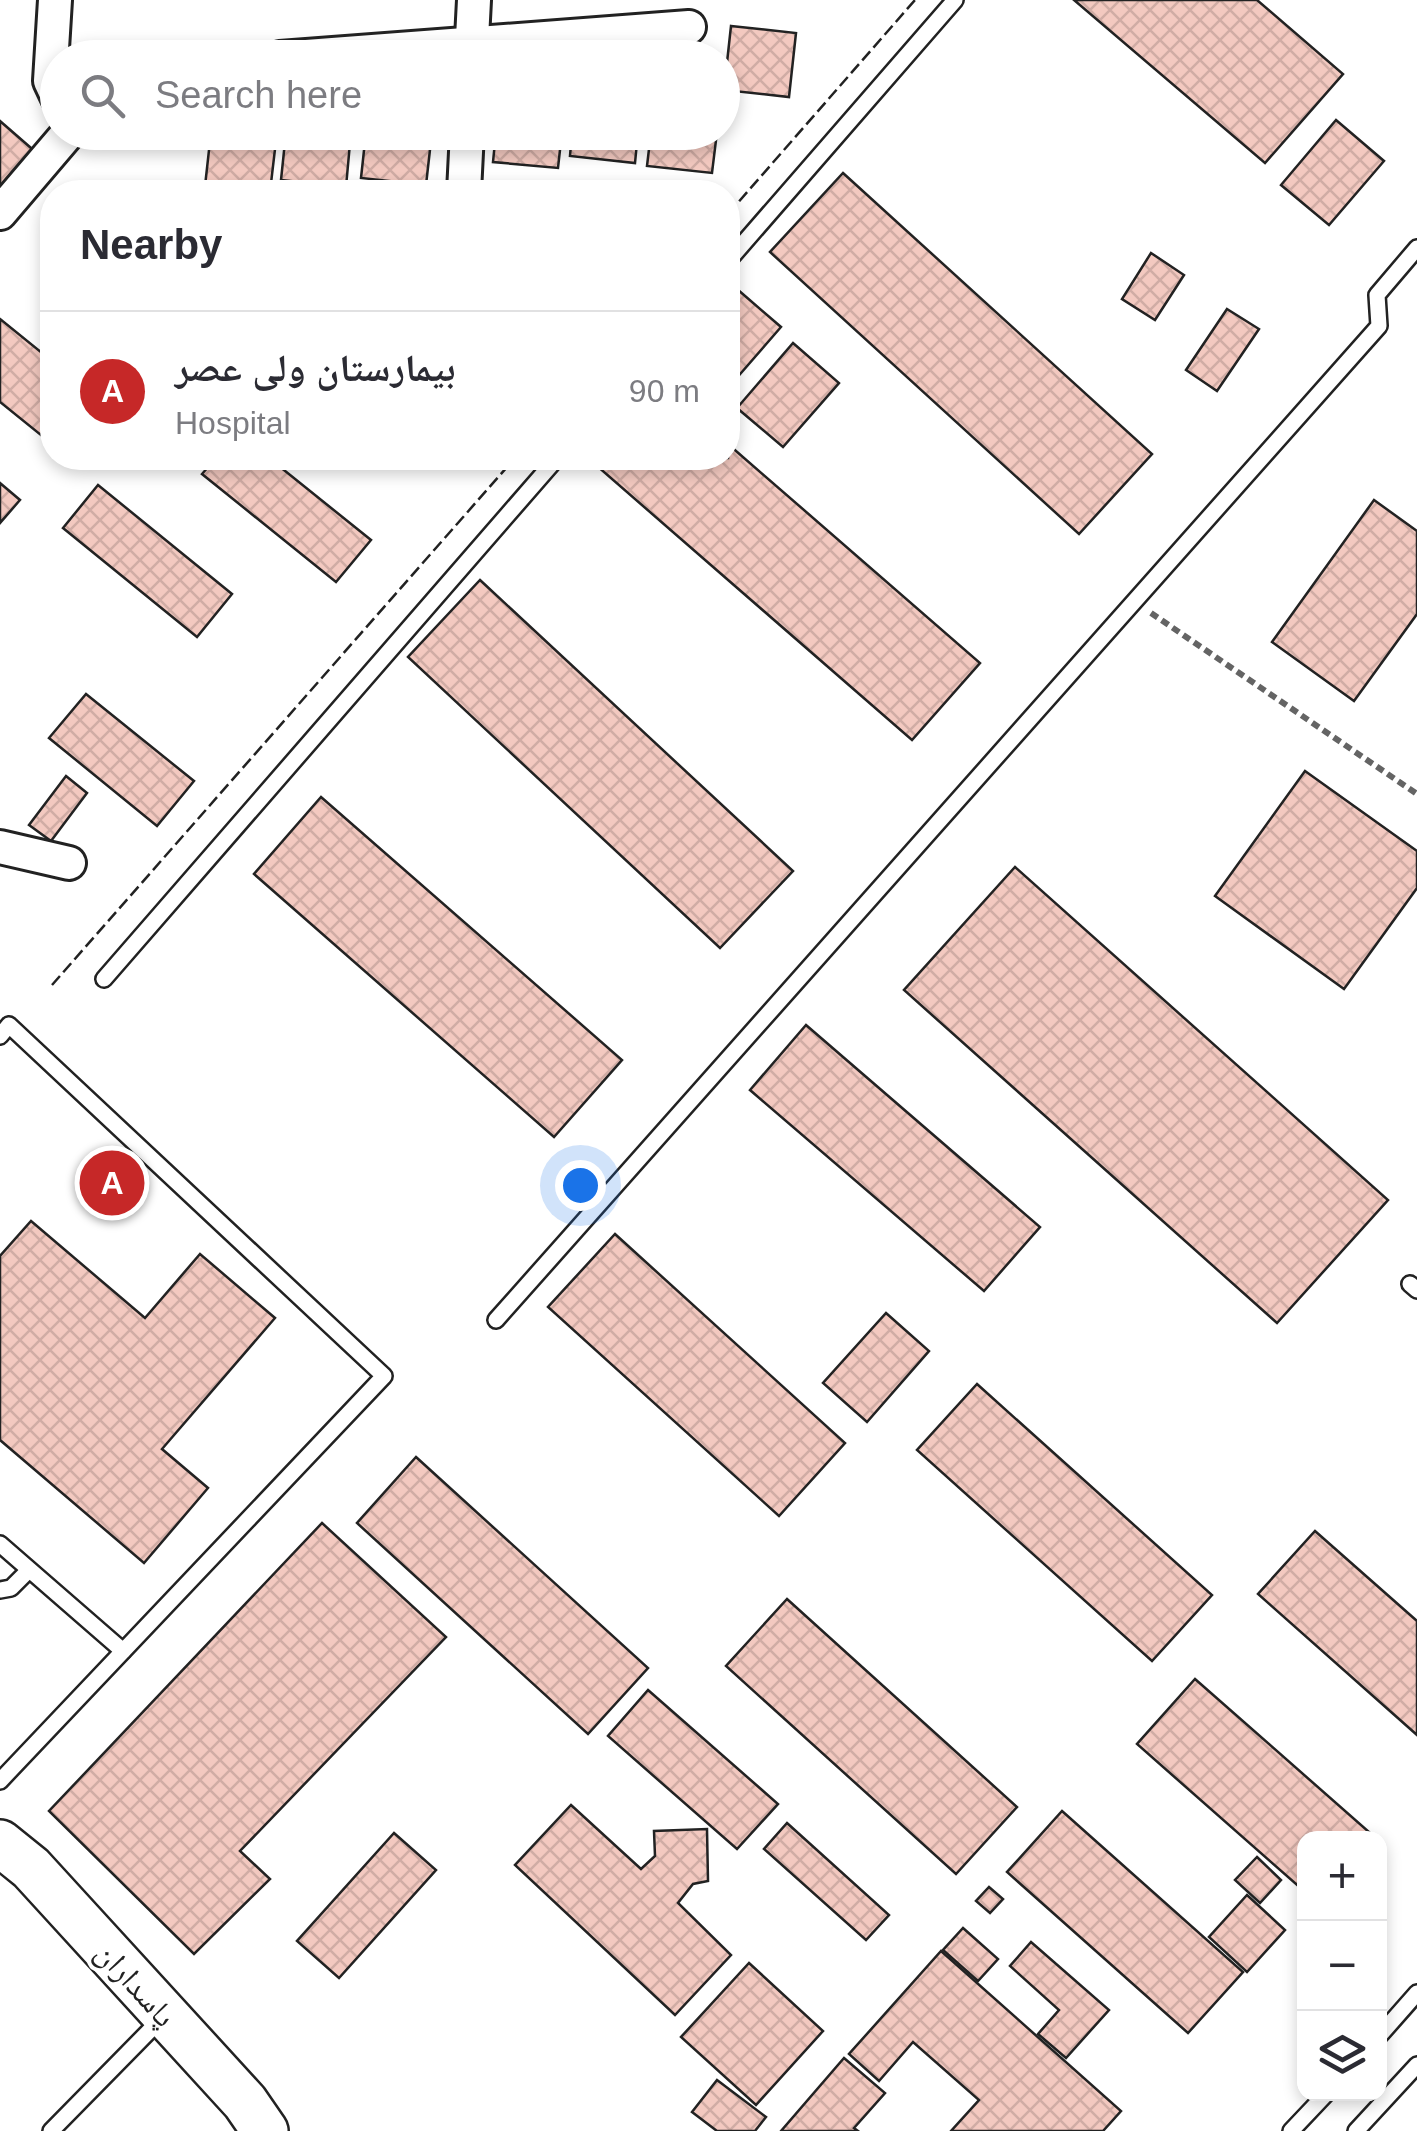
<!DOCTYPE html>
<html lang="en">
<head>
<meta charset="utf-8">
<style>
  body { margin:0; font-family:Helvetica,"Noto Naskh Arabic",sans-serif; background:#f2f2f3; color:#2b2b33 }
  .controls { position:absolute; right:30px; bottom:30px; display:grid; overflow:hidden; border-radius:20px; box-shadow:0 5px 15px #0003 }
  .controls button { width:90px; height:90px; display:grid; place-items:center; padding:0; border:0; border-bottom:2px solid #e1e1e2; background:#fff; color:#2b2b33; font:50px sans-serif }
  .you { position:absolute; left:580px; top:1185px; width:35px; height:35px; margin:-25px; border:8px solid #fff; border-radius:50%; background:#1a73e8; box-shadow:0 0 0 15px #1a73e833 }
  .badge { display:grid; place-items:center; width:65px; height:65px; border-radius:50%; background:#c62828; color:#fff; font-size:32px; font-weight:700 }
  .pin { position:absolute; translate:-50% -50%; border:5px solid #fff; box-shadow:0 2px 10px #0006 }
  .list { margin:0; padding:0; list-style:none }
  h2 { display:flex; justify-content:space-between; align-items:center; height:130px; margin:0; padding:0 40px; font-size:42px }
  h2 small { font-size:32px; font-weight:400; color:#7c7c81 }
  .list li { display:grid; grid-template-columns:65px 1fr auto; gap:30px; align-items:center; box-sizing:border-box; height:160px; padding:0 40px; border-top:2px solid #e1e1e2 }
  .list b { display:block; font-size:38px; white-space:nowrap }
  .list p { margin:0; font-size:32px; white-space:nowrap; color:#7c7c81 }
  .list em { font-size:32px; font-style:normal; color:#7c7c81 }
  .icon { flex:none; width:55px; height:55px; fill:none; stroke:currentColor; stroke-width:2; stroke-linecap:round; stroke-linejoin:round }
  .map { position:relative; flex:none; width:1417px; height:2131px; overflow:hidden }
  .search { position:absolute; background:#fff; box-shadow:0 5px 15px #0003; left:40px; top:40px; width:700px; height:110px; display:flex; align-items:center; gap:25px; box-sizing:border-box; padding:0 35px; border-radius:55px; color:#7c7c81; font-size:38px }
  .panel { position:absolute; background:#fff; box-shadow:0 5px 15px #0003; left:40px; top:180px; width:700px; height:290px; border-radius:40px }
  .map>svg:first-child { display:block }
</style>
</head>
<body>
<div class="map">
<svg width="1417" height="2131" viewBox="0 0 1417 2131">
  <defs>
    <pattern id="building-cross-hatch" width="8" height="8" patternUnits="userSpaceOnUse" patternTransform="scale(2.5)"><rect width="8" height="8" fill="#f3c9c0"/><path d="M0 0l8 8M0 8l8-8" fill="none" stroke="#d0aca5"/></pattern>
  </defs>
  <rect width="100%" height="100%" fill="#fff"/>
  <!-- building -->
  <g fill="url(#building-cross-hatch)" stroke="#222" stroke-width="2.5">
    <path d="M1074,0H1257L1343,74L1265,163Z"/>
    <path d="M731,26L796,33L789,97L724,90Z"/>
    <path d="M1336,120L1384,161L1329,225L1281,185Z"/>
    <path d="M0,121L39,155L0,201Z"/>
    <path d="M211,132H277L270,192L205,186Z"/>
    <path d="M286,132H351L346,187L281,180Z"/>
    <path d="M366,132H432L426,185L361,178Z"/>
    <path d="M496,132H562L558,168L493,162Z"/>
    <path d="M572,132H638L635,163L570,156Z"/>
    <path d="M651,132H717L712,173L647,166Z"/>
    <path d="M843,173L1152,454L1079,534L770,252Z"/>
    <path d="M1151,253L1184,275L1155,320L1122,299Z"/>
    <path d="M737,289L781,327L728,388V300Z"/>
    <path d="M1227,309L1259,329L1217,391L1186,370Z"/>
    <path d="M0,319L52,361V444L0,402Z"/>
    <path d="M793,343L839,383L783,447L737,408Z"/>
    <path d="M728,444L980,663L912,740L589,459L590,458H728Z"/>
    <path d="M216,458H269L371,540L336,582L202,474Z"/>
    <path d="M0,483L20,500L0,523Z"/>
    <path d="M98,485L232,594L197,637L63,528Z"/>
    <path d="M1374,500L1417,531V614L1354,701L1272,642Z"/>
    <path d="M480,580L793,871L720,948L408,657Z"/>
    <path d="M86,694L194,781L157,826L49,738Z"/>
    <path d="M1305,771L1417,851V888L1344,989L1215,896Z"/>
    <path d="M66,776L87,793L51,841L29,825Z"/>
    <path d="M321,797L622,1060L554,1137L254,874Z"/>
    <path d="M1015,867L1388,1200L1277,1323L904,990Z"/>
    <path d="M806,1025L1040,1227L984,1291L750,1090Z"/>
    <path d="M31,1221L145,1318L200,1254L275,1318L162,1449L208,1488L144,1563L0,1440V1256Z"/>
    <path d="M615,1234L845,1443L779,1516L548,1307Z"/>
    <path d="M886,1313L929,1351L867,1422L823,1383Z"/>
    <path d="M977,1384L1212,1595L1152,1661L917,1450Z"/>
    <path d="M416,1457L648,1668L588,1734L357,1523Z"/>
    <path d="M322,1523L446,1637L240,1851L270,1879L194,1954L49,1811Z"/>
    <path d="M1315,1531L1417,1621V1735L1258,1594Z"/>
    <path d="M787,1599L1017,1807L956,1874L726,1666Z"/>
    <path d="M1195,1679L1369,1832L1363,1838H1304V1891L1137,1744Z"/>
    <path d="M648,1690L778,1804L737,1849L608,1736Z"/>
    <path d="M571,1805L641,1869L655,1856L654,1831L707,1829L708,1881L693,1884L678,1903L731,1955L675,2015L515,1865Z"/>
    <path d="M1062,1811L1243,1972L1188,2033L1007,1872Z"/>
    <path d="M787,1823L889,1915L866,1940L764,1849Z"/>
    <path d="M394,1833L436,1870L339,1978L297,1941Z"/>
    <path d="M1257,1857L1281,1880L1260,1903L1235,1880Z"/>
    <path d="M989,1887L1003,1899L990,1913L976,1901Z"/>
    <path d="M1247,1895L1285,1930L1247,1972L1209,1937Z"/>
    <path d="M963,1928L998,1959L978,1981L943,1950Z"/>
    <path d="M1031,1942L1109,2010L1066,2058L1038,2034L1059,2010L1010,1966Z"/>
    <path d="M941,1951L1121,2111L1103,2131H951L979,2100L913,2042L879,2081L849,2054Z"/>
    <path d="M749,1963L823,2031L756,2105L681,2037Z"/>
    <path d="M844,2058L885,2093L854,2128L858,2131H781Z"/>
    <path d="M717,2080L766,2117L755,2131H717L692,2112Z"/>
  </g>
  <g fill="none" stroke-linecap="round" stroke-linejoin="round">
    <!-- lane casing -->
    <g stroke="#222" stroke-width="20">
      <g id="lane">
        <path d="M728,261L955,0"/>
        <path d="M104,979L557,458"/>
        <path d="M0,1036L9,1025L384,1376L0,1781"/>
        <path d="M1410,1284L1417,1290"/>
        <path d="M496,1320L1379,326L1377,295L1417,248"/>
        <path d="M0,1544L123,1651"/>
        <path d="M0,1590L11,1588L29,1570"/>
        <path d="M1380,2035L1417,1993"/>
        <path d="M51,2131L162,2018"/>
        <path d="M1291,2131L1326,2094"/>
        <path d="M1356,2131L1417,2065"/>
      </g>
    </g>
    <!-- street casing -->
    <g stroke="#222" stroke-width="38">
      <g id="street">
        <path d="M55,0L50,81L58,98"/>
        <path d="M280,58L689,27"/>
        <path d="M471,58L474,0"/>
        <path d="M464,192L467,132"/>
        <path d="M0,213L69,132"/>
        <path d="M0,847L69,863"/>
      </g>
    </g>
    <!-- secondary casing -->
    <g stroke="#222" stroke-width="50">
      <path id="secondary" d="M0,1843L31,1868L245,2102L265,2131"/>
    </g>
    <!-- path -->
    <path stroke="#646464" stroke-width="6" stroke-dasharray="8 5" stroke-linecap="butt" d="M1151,613L1417,794"/>
    <!-- lane -->
    <use href="#lane" stroke="#fff" stroke-width="15"/>
    <!-- street -->
    <use href="#street" stroke="#fff" stroke-width="32"/>
    <!-- secondary -->
    <use href="#secondary" stroke="#fff" stroke-width="45"/>
    <!-- fence -->
    <g stroke="#222" stroke-width="2.5" stroke-dasharray="12 5" stroke-linecap="butt">
      <path d="M728,214L915,0"/>
      <path d="M52,985L515,458"/>
    </g>
  </g>
  <g text-anchor="middle" stroke-width="8" stroke-linejoin="round" paint-order="stroke">
    <!-- street labels -->
    <g font-size="32" fill="#222" stroke="#fff">
      <text transform="translate(136 1984) rotate(48)" y="11">پاسداران</text>
    </g>
  </g>
</svg>
<div class="controls">
<button>+</button>
<button>−</button>
<button><svg class="icon" aria-label="layers" viewBox="0 0 24 24"><path d="M12 4l9 5-9 5-9-5zM3 14l9 5 9-5"/></svg></button>
</div>
<div class="you"></div>
<div class="pin badge" style="left:112px;top:1183px">A</div>
<div class="search"><svg class="icon" aria-label="search" viewBox="0 0 24 24"><circle cx="10" cy="10" r="6"/><path d="M15 15l6 6"/></svg>Search here</div>
<section class="panel">
<h2>Nearby<small></small></h2>
<ul class="list">
<li><span class="badge">A</span><div><b>بیمارستان ولی عصر</b><p>Hospital</p></div><em>90 m</em></li>
</ul>
</section>
</div>
</body>
</html>
